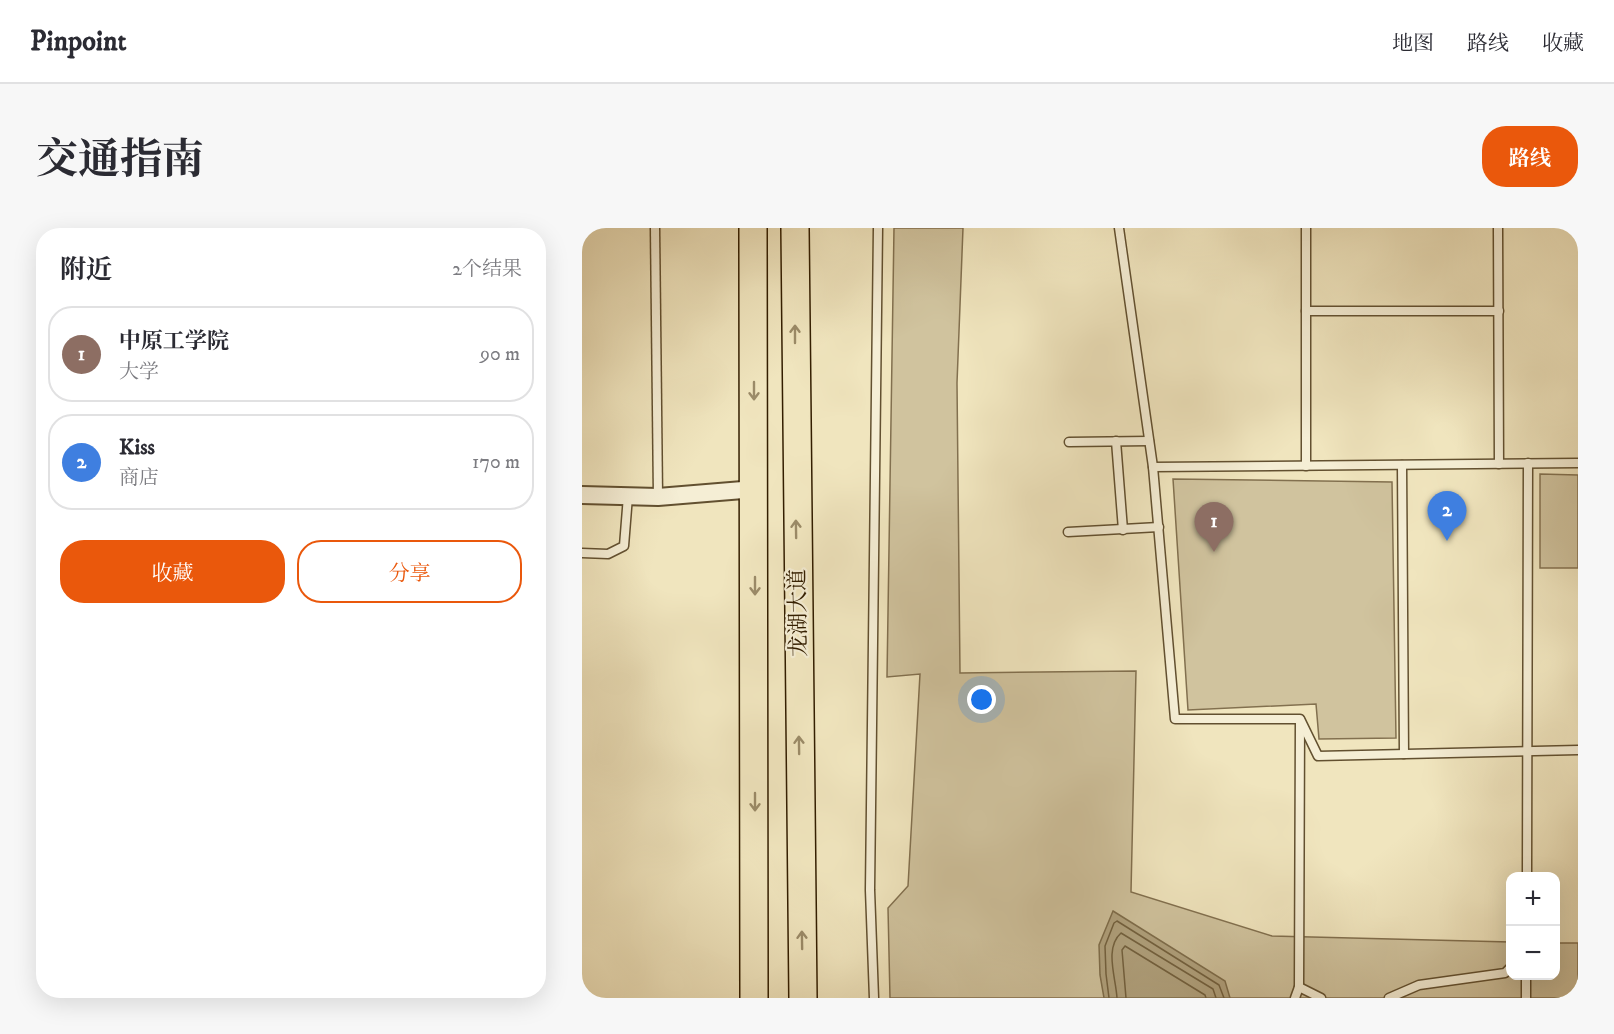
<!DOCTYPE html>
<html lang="zh">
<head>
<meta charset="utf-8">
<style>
  body { margin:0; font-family:"IM FELL DW Pica","Noto Serif SC",serif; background:#f7f7f7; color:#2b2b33 }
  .controls { position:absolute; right:18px; bottom:18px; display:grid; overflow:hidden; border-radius:12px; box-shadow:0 6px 24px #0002 }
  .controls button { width:54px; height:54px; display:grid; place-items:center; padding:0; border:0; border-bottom:2px solid #e1e1e2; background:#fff; color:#2b2b33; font:30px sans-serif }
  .you { position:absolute; left:400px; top:472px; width:21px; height:21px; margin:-15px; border:4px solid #fff; border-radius:50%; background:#1a73e8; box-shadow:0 0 0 9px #1a73e833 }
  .badge { display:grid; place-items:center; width:39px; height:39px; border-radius:50%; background:#ea580c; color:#fff; font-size:20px; font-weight:700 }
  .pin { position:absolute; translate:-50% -50px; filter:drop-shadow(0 2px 3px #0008) }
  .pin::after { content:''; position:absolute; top:32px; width:21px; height:18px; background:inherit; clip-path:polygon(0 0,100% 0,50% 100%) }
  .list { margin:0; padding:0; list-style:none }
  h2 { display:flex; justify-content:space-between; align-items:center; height:78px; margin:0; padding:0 24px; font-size:26px }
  h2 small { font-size:20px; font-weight:400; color:#7c7c81 }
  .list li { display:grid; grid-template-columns:39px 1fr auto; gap:18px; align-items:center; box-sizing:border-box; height:96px; margin:0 12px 12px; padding:0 12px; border:2px solid #e1e1e2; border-radius:24px }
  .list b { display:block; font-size:22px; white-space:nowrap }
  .list p { margin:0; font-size:20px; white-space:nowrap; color:#7c7c81 }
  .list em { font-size:20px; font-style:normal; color:#7c7c81 }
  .actions { display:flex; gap:12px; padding:18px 24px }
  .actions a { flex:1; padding:14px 0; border:2px solid #ea580c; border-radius:24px; text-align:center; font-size:21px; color:#ea580c }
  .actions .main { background:#ea580c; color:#fff }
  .map { position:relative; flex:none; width:996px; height:770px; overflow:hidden; border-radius:24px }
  header { display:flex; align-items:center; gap:36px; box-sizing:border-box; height:84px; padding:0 30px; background:#fff; border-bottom:2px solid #e1e1e2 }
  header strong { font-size:28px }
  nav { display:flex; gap:33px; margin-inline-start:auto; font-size:21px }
  .intro { display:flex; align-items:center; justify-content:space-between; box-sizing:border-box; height:144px; padding:0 36px }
  h1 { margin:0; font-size:42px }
  .button { padding:15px 27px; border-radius:24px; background:#ea580c; color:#fff; font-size:21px; font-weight:700 }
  main { display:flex; gap:36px; padding:0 36px }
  aside { flex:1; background:#fff; border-radius:24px; box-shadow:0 6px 24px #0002 }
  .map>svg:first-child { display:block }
</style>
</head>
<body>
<header>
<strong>Pinpoint</strong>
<nav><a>地图</a><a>路线</a><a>收藏</a></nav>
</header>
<div class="intro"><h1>交通指南</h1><a class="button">路线</a></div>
<main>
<aside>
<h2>附近<small>2个结果</small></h2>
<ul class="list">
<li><span class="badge" style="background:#8d6e63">1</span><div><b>中原工学院</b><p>大学</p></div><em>90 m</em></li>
<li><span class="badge" style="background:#3f7fe0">2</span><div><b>Kiss</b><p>商店</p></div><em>170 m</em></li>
</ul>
<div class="actions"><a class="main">收藏</a><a>分享</a></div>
</aside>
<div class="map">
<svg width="996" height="770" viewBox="0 0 996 770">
  <rect width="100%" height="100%" fill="#f0e5be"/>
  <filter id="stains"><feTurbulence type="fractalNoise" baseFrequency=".00333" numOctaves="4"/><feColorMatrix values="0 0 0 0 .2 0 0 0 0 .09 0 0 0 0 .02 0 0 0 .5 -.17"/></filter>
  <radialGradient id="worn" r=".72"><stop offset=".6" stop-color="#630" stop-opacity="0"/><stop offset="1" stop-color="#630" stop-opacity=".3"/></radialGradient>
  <!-- green -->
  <g fill="#d0c39e" stroke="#82704f" stroke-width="1.5">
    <path d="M312,0H381L375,155L378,445L554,443L549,664L690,708L928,714V748H974V715H996V770H308L306,680L326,658L338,446L305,449Z"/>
    <path d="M958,246L996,247V340H958Z"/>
    <path d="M591,251L810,254L814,510L737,511L734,476L606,482Z"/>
  </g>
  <!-- water -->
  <path fill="#b0a17d" stroke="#7e6d4b" stroke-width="1.5" d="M531,683L643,753L648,770H522L518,747L517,717Z"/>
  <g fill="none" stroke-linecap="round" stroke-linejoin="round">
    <!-- shore -->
    <g stroke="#72603e" stroke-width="1.5">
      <path d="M527,770L524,746L523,718L532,695L535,693L637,757L642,770"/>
      <path d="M535,770C534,750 522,720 539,705L631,761L634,770"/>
      <path d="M544,770L540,722L543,718L623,767L624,770"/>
    </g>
    <!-- service casing -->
    <g stroke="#625030" stroke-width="11">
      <g id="service">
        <path d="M73,0L76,269"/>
        <path d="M537,0L571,239L593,491H718L736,528L996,522"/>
        <path d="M916,0L917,236"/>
        <path d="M724,83H917"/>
        <path d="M534,213L541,302"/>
        <path d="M487,214L567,213"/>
        <path d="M820,237L822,526"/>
        <path d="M724,238V0"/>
        <path d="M571,239L996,235"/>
        <path d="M486,304L577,299"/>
        <path d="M0,325L26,326L42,318L46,268"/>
        <path d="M945,648L946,235"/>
        <path d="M717,759L739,770"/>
        <path d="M292,770L288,662L296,0"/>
        <path d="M713,770L717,759L718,492"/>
        <path d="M807,770L837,757L923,745L928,740"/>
        <path d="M944,770V748"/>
      </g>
    </g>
    <!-- minor casing -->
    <g stroke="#625030" stroke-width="20">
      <path id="minor" d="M0,267L76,269L173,261"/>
    </g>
    <!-- trunk casing -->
    <g stroke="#331e00" stroke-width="30">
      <g id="trunk">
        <path d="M171,0L172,770"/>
        <path d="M213,0L221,770"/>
      </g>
    </g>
    <!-- service -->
    <use href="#service" stroke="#f5eed5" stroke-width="8"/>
    <!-- minor -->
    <use href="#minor" stroke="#f5eed5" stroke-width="16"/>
    <!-- trunk -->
    <use href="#trunk" stroke="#f0e5be" stroke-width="27"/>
  </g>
  <!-- one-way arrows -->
  <defs><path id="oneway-shaft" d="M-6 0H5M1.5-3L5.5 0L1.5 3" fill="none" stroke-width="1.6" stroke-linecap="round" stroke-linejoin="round" transform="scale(1.5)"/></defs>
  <g stroke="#9b8b68">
    <use href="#oneway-shaft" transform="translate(213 106) rotate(-90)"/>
    <use href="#oneway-shaft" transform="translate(172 163) rotate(90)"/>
    <use href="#oneway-shaft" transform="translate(214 301) rotate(-91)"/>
    <use href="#oneway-shaft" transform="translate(173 358) rotate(90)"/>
    <use href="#oneway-shaft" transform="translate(217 517) rotate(-91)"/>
    <use href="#oneway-shaft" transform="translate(173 574) rotate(90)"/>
    <use href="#oneway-shaft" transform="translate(220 712) rotate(-91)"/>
  </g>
  <g text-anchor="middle" stroke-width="4.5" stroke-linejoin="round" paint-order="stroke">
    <!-- street labels -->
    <g font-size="22" fill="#331e00" stroke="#f5eed5">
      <text transform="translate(215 385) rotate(-91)" y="8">龙湖大道</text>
    </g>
  </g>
  <rect width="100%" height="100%" filter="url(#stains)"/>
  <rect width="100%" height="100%" fill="url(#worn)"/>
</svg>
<div class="controls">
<button>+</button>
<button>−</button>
</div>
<div class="you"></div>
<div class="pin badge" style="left:632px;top:324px;background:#8d6e63">1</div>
<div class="pin badge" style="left:865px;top:313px;background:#3f7fe0">2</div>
</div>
</main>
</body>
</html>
